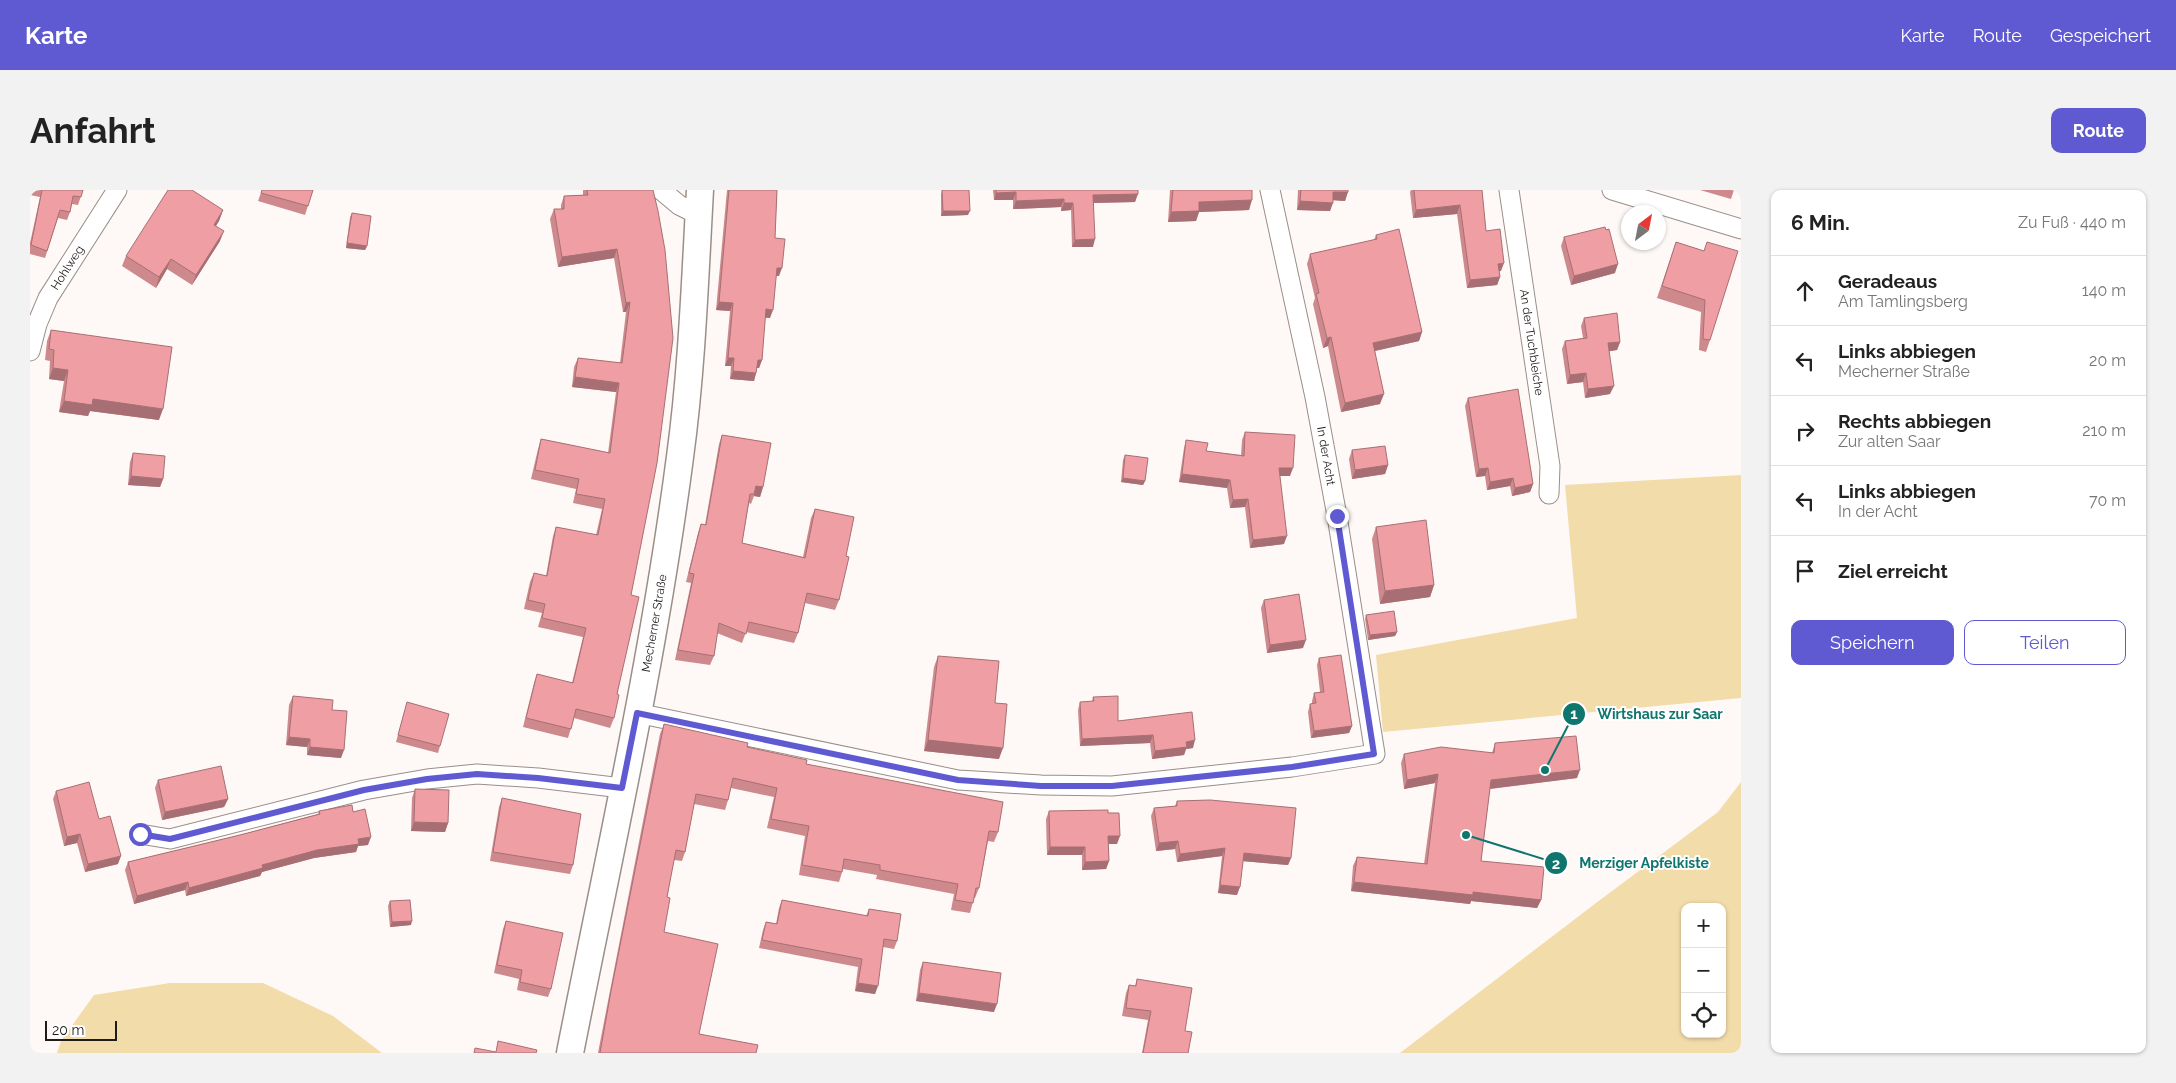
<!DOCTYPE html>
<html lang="de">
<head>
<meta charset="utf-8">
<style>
  body { margin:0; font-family:Raleway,sans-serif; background:#f2f2f2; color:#222 }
  .controls { position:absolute; right:15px; bottom:15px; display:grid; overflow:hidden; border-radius:10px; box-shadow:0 1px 4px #0004 }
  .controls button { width:45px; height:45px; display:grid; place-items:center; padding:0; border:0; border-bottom:1px solid #e0e0e0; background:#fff; color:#222; font:25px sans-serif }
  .compass { position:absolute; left:1591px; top:15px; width:45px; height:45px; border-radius:50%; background:#fff; box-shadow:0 1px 4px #0004; rotate:32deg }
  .scale { position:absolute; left:15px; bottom:12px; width:72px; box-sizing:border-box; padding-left:5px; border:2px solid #201b19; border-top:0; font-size:14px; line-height:18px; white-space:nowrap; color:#201b19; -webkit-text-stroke:4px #fff; paint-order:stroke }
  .stop { position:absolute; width:15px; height:15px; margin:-11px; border:4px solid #605ad2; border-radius:50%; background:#fff }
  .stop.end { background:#605ad2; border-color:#fff; box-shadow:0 1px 5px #0008 }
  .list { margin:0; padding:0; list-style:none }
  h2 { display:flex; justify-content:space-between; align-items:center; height:65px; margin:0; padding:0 20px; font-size:21px }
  h2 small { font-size:16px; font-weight:400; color:#767676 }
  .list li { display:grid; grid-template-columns:32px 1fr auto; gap:15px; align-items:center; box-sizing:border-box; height:70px; padding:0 20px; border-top:1px solid #e0e0e0 }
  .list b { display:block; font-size:19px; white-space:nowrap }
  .list p { margin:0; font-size:16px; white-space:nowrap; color:#767676 }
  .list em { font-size:16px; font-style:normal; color:#767676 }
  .actions { display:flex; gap:10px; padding:15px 20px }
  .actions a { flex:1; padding:11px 0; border:1px solid #605ad2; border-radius:10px; text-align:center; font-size:18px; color:#605ad2 }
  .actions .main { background:#605ad2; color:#fff }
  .icon { flex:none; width:28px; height:28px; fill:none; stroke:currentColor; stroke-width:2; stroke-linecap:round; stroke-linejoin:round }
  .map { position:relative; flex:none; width:1711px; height:863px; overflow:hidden; border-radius:10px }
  header { display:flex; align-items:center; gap:30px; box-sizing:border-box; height:70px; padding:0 25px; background:#605ad2; color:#fff }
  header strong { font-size:24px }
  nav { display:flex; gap:28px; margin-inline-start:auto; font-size:18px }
  .intro { display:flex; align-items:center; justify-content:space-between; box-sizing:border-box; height:120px; padding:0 30px }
  h1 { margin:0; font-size:35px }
  .button { padding:12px 22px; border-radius:10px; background:#605ad2; color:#fff; font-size:18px; font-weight:700 }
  main { display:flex; gap:30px; padding:0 30px }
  aside { flex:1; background:#fff; border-radius:10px; box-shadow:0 1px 4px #0004 }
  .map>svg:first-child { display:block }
</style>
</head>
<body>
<header>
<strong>Karte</strong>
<nav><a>Karte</a><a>Route</a><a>Gespeichert</a></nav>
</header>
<div class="intro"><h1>Anfahrt</h1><a class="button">Route</a></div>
<main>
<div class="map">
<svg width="1711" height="863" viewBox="0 0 1711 863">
  <rect width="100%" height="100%" fill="#fef8f6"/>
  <!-- green -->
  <g fill="#f2dcaa" fill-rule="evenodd">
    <path d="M1711,285V508L1353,542L1346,465L1547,428L1535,295Z"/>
    <path d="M1711,592V863H1370L1566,713L1688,622ZM1655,717H1692V844H1655Z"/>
    <path d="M140,793H233L303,826L352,863H27L31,851L64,805Z"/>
  </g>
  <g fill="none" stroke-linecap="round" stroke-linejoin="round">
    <!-- minor casing -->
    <g stroke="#9a8e89" stroke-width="21">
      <g id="minor">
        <path d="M631,0L649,15L669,25"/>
        <path id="s1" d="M1479,0L1520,276L1519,304"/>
        <path d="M1582,0L1711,39"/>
        <path id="s2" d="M0,161L7,134L18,108L87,0"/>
        <path d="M607,523L928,590L1011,595L1082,596L1262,577L1345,564L1307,326L1285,207L1240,0"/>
        <path d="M110,644L140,649L334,600L397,589L447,584L508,588L592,598"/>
      </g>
    </g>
    <!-- secondary casing -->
    <g stroke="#9a8e89" stroke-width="29">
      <g id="secondary">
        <path id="s3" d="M540,863C579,665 624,467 650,267C662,179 665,89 670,0"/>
      </g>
    </g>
    <!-- minor -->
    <use href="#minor" stroke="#fff" stroke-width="19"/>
    <!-- secondary -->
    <use href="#secondary" stroke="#fff" stroke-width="26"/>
  </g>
  <!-- wall -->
  <g fill="#ce898d">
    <path d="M0,0H53L48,15L42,14L40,22L37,30L28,28L15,68L0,64V53L10,7L0,5Z"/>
    <path d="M232,0H283L275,25L228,11Z"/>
    <path d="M553,0H623L601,405L584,528L580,538L544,528L538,548L493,537L504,493L507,484L542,493L553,447L508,437L512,423L494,419L500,392L504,383L516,386L523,346L526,337L566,345L572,319L543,313L546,299L501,289L508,259L511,249L578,263L586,202L542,197L544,177L548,168L590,173L596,122H593L584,68L528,77L520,29L524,19H531V15L534,6L553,5Z"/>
    <path d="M697,0H747L745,48L749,86H746L740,128H735L732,170L729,178H727L726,183L724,191L700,189L701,176H695L700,121L686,120Z"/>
    <path d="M912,0L938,25L911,26V4Z"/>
    <path d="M963,0H1108L1105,12L1064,13L1063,57H1042L1041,20L1031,21V17L983,19V10H964Z"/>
    <path d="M1140,0H1222L1219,20L1169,22L1166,31L1138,32Z"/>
    <path d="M1268,0H1318L1315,11L1303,10L1300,21L1267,20Z"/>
    <path d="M1381,0H1452L1456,41L1471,81H1469L1470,87L1467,95L1437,98L1427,24L1383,28L1380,2Z"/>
    <path d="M1670,0H1704L1701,9Z"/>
    <path d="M193,20L189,31L186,36L190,51L162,95L137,79L126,98L92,76L96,66Z"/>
    <path d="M322,23L337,56L335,60L316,58L320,27Z"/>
    <path d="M1346,45L1392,142L1389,151L1345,161L1350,214L1311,222L1298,156L1293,158L1283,114L1285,108L1277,74L1280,64L1344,50Z"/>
    <path d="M1534,47L1585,83L1541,95L1531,56Z"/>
    <path d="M1646,52L1674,61L1680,150L1676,162L1669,160L1671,122L1627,108Z"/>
    <path d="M1554,128L1590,152L1587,160L1579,161L1580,204L1555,208L1553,192L1537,194L1532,159L1535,151L1553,148L1551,136Z"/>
    <path d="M21,140L129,230L60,221L58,226L29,222L34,191L19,189L20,171L15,170L17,151Z"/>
    <path d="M1438,208L1503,294L1500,302L1482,306L1480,296L1457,300L1455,286L1446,287L1435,216Z"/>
    <path d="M1215,242L1260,286H1250L1254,354L1220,358L1215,317L1200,318L1197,298L1149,292L1154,258L1156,250L1176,261L1211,265L1212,250Z"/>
    <path d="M692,245L733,297L730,307L724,306L721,314L719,313L712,353L773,367L781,328L785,319L816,366L809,410L805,420L775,413L768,443L764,453L716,442L712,453L687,443L684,466L680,475L645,470L661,393L656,392L668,343L671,334L675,335L689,254Z"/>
    <path d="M1322,260L1358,275L1355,284L1322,289L1319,269Z"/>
    <path d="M103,263L133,289L130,297L98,295L100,272Z"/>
    <path d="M1095,265L1115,291L1113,295L1091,292L1093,270Z"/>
    <path d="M1346,337L1404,395L1400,407L1350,414L1342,349Z"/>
    <path d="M1234,410L1273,458L1237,463L1231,418Z"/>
    <path d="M1336,425L1367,442L1365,446L1338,450L1335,429Z"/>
    <path d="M908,466L965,513L969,569L894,561L904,477Z"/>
    <path d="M1289,468L1322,536L1319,543L1281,548L1278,522L1280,514H1282V511L1284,503L1290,502L1287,475Z"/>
    <path d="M263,506L302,520L311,568L277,565V557L256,555L259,515Z"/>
    <path d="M1063,507L1088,531L1163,558L1156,559L1154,565L1122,569L1120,553L1050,556L1048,520L1050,512H1062Z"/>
    <path d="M377,512L410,556L408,563L366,552Z"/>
    <path d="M634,534L776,574L968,642L964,652L958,651L949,698L945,708H944L940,723L921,720L924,704L846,689L847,685L813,679L809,692L769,685L775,646L737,638L744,607L701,598L698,610L695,620L664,614L655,662L652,671L644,670L637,707L634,742L669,844L726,863H568L578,811L630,544Z"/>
    <path d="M1465,553L1547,588L1460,599L1451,671L1511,710L1507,718L1441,711L1440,714L1321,701L1323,676L1327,667L1394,674L1405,593L1374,599L1371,573L1374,564L1462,563Z"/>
    <path d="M128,590L198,609L194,617L132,630L125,598Z"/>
    <path d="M385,599L418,633L415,642L381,641L382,608Z"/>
    <path d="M26,601L69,629L88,674L55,682L47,653L34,656L23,609Z"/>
    <path d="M472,608L543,675L540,684L460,671L469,617Z"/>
    <path d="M1147,611L1261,668L1258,675L1213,671L1207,705L1188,703L1192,666L1147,672L1145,659L1126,661L1121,626L1124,618L1145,616Z"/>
    <path d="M289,621L323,622L338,655L328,656L326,662L284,668L232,682L230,686L156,706L155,700L104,714L95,680L98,672L210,645L288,624Z"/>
    <path d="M1019,621L1078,623L1087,654H1078L1079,671L1076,679L1052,680V665H1017L1016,629Z"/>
    <path d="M752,710L836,726L839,719L867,751L864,759L853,757L845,804L825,801L828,777L729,758L733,740L736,732L746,734L749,718Z"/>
    <path d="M360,711L381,735L360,737L358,716Z"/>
    <path d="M476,731L521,799L518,807L487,800L489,789L464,783L473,739Z"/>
    <path d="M893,772L964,822L886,811L890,780Z"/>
    <path d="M1107,789L1155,841L1158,863H1112L1118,830L1092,826L1096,803L1099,795L1105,796Z"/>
  </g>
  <!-- shaded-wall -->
  <g fill="#a76f73">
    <path d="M986,2L983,10H964L966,3Z"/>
    <path d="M1303,2H1318L1315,11L1300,10Z"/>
    <path d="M1108,4L1105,12L1060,13L1063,5Z"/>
    <path d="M1034,9L1031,17L983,19L986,11Z"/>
    <path d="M1222,10L1219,20L1169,22L1166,31L1138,32L1141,22L1169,12Z"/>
    <path d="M1270,11L1303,13L1300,21L1267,20Z"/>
    <path d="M1034,13H1043L1041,20L1031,21Z"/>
    <path d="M1430,15L1427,24L1383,28L1386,20Z"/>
    <path d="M193,20L189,31L180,45L184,35Z"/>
    <path d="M913,21H940L938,25L911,26Z"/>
    <path d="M194,41L190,51L162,95L166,85Z"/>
    <path d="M1065,49L1063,57H1042L1045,50Z"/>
    <path d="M317,53L337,56L335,60L316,58Z"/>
    <path d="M587,59L584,68L528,77L532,67Z"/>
    <path d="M141,69L137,79L126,98L129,87Z"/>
    <path d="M1474,73L1471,81L1465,82L1468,74Z"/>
    <path d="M1588,74L1585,83L1541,95L1544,86Z"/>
    <path d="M747,78H752L749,86H744Z"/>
    <path d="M1470,87L1467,95L1437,98L1440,90Z"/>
    <path d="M600,112L596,122H593L596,113Z"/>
    <path d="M689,112L703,113L700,121L686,120Z"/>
    <path d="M736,119L743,120L740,128L733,127Z"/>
    <path d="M1392,142L1389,151L1340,162L1343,153Z"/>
    <path d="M1301,147L1298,156L1293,158L1297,148Z"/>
    <path d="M1590,152L1587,160L1575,162L1578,153Z"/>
    <path d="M698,168H704L701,176H695Z"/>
    <path d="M728,170H732L729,178H725Z"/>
    <path d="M23,178L38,180L34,191L19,189Z"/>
    <path d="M703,181L726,183L724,191L700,189Z"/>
    <path d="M1556,183L1553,192L1537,194L1540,185Z"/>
    <path d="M545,187L589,193L586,202L542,197Z"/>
    <path d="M1584,196L1580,204L1555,208L1558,199Z"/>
    <path d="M1354,204L1350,214L1311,222L1315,213Z"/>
    <path d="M63,209L133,219L129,230L60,221L58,226L29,222L34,211Z"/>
    <path d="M1358,275L1355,284L1322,289L1325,280Z"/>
    <path d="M1249,278H1263L1260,286H1246Z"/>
    <path d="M1458,278L1455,286L1446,287L1449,279Z"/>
    <path d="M1152,284L1200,290L1197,298L1149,292Z"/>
    <path d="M101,286L133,289L130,297L98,295Z"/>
    <path d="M1093,288L1115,291L1113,295L1091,292Z"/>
    <path d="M1483,288L1480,296L1457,300L1460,292Z"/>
    <path d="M1503,294L1500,302L1482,306L1485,298Z"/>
    <path d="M726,296L733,297L730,307L724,306Z"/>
    <path d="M1218,309L1215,317L1200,318L1203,310Z"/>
    <path d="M1257,346L1254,354L1220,358L1223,350Z"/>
    <path d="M1404,395L1400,407L1350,414L1355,401Z"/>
    <path d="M1367,442L1365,446L1338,450L1340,445Z"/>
    <path d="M1276,450L1273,458L1237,463L1240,455Z"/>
    <path d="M1322,536L1319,543L1281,548L1284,541Z"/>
    <path d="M1123,545L1120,553L1050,556L1052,549Z"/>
    <path d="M259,547L280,549L277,557L256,555Z"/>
    <path d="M898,550L973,558L969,569L894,561Z"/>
    <path d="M1165,550L1163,558L1156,559L1154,565L1122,569L1125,561L1156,552Z"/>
    <path d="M280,557L314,560L311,568L277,565Z"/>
    <path d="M1550,580L1547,588L1458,599L1461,590Z"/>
    <path d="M1408,584L1405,593L1374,599L1377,590Z"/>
    <path d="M198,609L194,617L132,630L135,622Z"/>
    <path d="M384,632L418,633L415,642L381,641Z"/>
    <path d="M50,644L47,653L34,656L37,647Z"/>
    <path d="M1078,646H1090L1087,654H1075Z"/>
    <path d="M341,647L338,655L328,656L326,662L284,668L232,682L230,686L156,706L159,698L232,675L328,649Z"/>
    <path d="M1148,651L1145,659L1126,661L1129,653Z"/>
    <path d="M1020,657H1055L1052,665H1017Z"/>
    <path d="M1195,658L1192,666L1147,672L1150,664Z"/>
    <path d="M1214,663L1261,668L1258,675L1211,671Z"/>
    <path d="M91,666L88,674L55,682L58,674Z"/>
    <path d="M1079,671L1076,679L1052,680L1055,672Z"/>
    <path d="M158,692L155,700L104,714L107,706Z"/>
    <path d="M1324,692L1443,702L1511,710L1507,718L1441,711L1440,714L1321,701Z"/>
    <path d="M1190,695L1210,697L1207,705L1188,703Z"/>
    <path d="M382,731L381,735L360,737L362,732Z"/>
    <path d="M828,793L848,796L845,804L825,801Z"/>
    <path d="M889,803L967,814L964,822L886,811Z"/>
  </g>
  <!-- building -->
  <g fill="#ef9fa4" stroke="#a76f73">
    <path d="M12,0H53L51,7L43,6L40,22L30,20L17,61L1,55Z"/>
    <path d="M138,0H162L193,20L184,35L194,41L166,85L141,69L129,87L96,66Z"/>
    <path d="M232,0H283L278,16L231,3Z"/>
    <path d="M557,0H623L628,21L635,60L643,148L627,273L601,405L609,407L587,504L589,505L584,528L546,519L541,539L496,528L507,484L543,493L556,438L512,428L515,414L498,410L504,383L517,386L526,337L568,345L575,309L546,304L549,289L505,280L511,249L580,263L589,193L545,187L548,168L592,173L600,112L596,113L587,59L532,67L524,19H534V6L558,5Z"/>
    <path d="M699,0H747L745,48L755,49L752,78H747L743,120L736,119L732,170H728L726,183L703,181L704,168H698L703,113L689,112Z"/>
    <path d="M912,0H939L940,21H913Z"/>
    <path d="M966,0H1108V4L1063,5L1065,49L1045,50L1043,13H1034V9L986,11V2L966,3Z"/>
    <path d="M1143,0H1222V10L1169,12V21L1141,22Z"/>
    <path d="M1271,0H1318V2H1303V13L1270,11Z"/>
    <path d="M1384,0H1452L1456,41L1470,39L1474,73L1468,74L1470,87L1440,90L1430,15L1386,20Z"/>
    <path d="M322,23L341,26L337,56L317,53Z"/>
    <path d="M1575,37L1576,40L1579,39L1588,74L1544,86L1534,47Z"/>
    <path d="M1369,39L1392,142L1343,153L1354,204L1315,213L1301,147L1297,148L1286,104L1289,103L1280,64L1347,49L1346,45Z"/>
    <path d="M1646,52L1674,61L1677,52L1708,61L1680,150L1673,149L1675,110L1632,96Z"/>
    <path d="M1587,123L1590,152L1578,153L1584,196L1558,199L1556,183L1540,185L1535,151L1557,148L1554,128Z"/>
    <path d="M21,140L142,157L133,219L63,209L62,215L34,211L38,180L23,178L24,160L19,159Z"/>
    <path d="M1488,199L1503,294L1485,298L1483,288L1460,292L1458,278L1449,279L1438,208Z"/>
    <path d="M1215,242L1265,245L1263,278H1249L1257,346L1223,350L1218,309L1203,310L1200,290L1152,284L1156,250L1178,253L1176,261L1214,266Z"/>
    <path d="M692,245L741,253L733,297L726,296L724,304H720L712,353L775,368L785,319L824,327L816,366L819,367L809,410L777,403L768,443L719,432L716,444L689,433L684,466L648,460L664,384L659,383L671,334L676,335Z"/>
    <path d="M1355,256L1358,275L1325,280L1322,260Z"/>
    <path d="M103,263L135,266L133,289L101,286Z"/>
    <path d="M1095,265L1118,268L1115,291L1093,288Z"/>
    <path d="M1396,330L1404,395L1355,401L1346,337Z"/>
    <path d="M1269,404L1276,450L1240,455L1234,410Z"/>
    <path d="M1364,421L1367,442L1340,445L1336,425Z"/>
    <path d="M1311,465L1322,536L1284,541L1280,514L1286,513L1284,503L1294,502L1289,468Z"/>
    <path d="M908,466L969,471L965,513L977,514L973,558L898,550Z"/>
    <path d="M263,506L303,510L302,520L317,521L314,560L280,557V549L259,547Z"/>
    <path d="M1088,506V531L1162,522L1165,550L1156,552L1157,557L1125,561L1123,545L1052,549L1050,512L1064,511L1063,507Z"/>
    <path d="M377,512L419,524L410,556L368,545Z"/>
    <path d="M634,534L718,553L717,557L777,570L776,574L973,612L968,642L959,641L949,698H946L943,713L925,710L928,694L850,680V675L814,669L812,682L772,675L779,636L741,629L747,598L703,588L698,610L666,604L655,662L646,660L637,707L640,708L634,742L688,754L669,844L728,855L726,863H570L581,801Z"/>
    <path d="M1546,546L1550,580L1461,590L1451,671L1514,677L1511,710L1443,702V705L1324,692L1327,667L1397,674L1408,584L1377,590L1374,564L1411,557L1464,563L1465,553Z"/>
    <path d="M191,576L198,609L135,622L128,590Z"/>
    <path d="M59,592L69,629L80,626L91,666L58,674L50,644L37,647L26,601Z"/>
    <path d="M385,599L419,600L418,633L384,632Z"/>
    <path d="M472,608L551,624L543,675L463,662Z"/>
    <path d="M1180,610L1266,618L1261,668L1214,663L1210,697L1190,695L1195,658L1150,664L1148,651L1129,653L1124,618L1147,616V611Z"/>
    <path d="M322,615L323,622L335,619L341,647L328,649L329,654L287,660L232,675L233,678L159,698L158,692L107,706L98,672L210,645L290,624L289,621Z"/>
    <path d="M1078,620V623H1089L1090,646H1078L1079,671L1055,672V657H1020L1019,621Z"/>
    <path d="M380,710L382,731L362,732L360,711Z"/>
    <path d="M752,710L838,726L839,719L871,724L867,751L854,749L848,796L828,793L832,769L732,750L736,732L747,734Z"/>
    <path d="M476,731L533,743L521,799L490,792L492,780L467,775Z"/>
    <path d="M893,772L971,783L967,814L889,803Z"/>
    <path d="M1107,789L1162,798L1155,841L1162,842L1158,863H1113L1121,821L1096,818L1099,795L1106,796Z"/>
    <path d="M468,851L507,860L506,863H444L445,858L466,862Z"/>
  </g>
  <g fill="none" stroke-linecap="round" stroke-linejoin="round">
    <!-- route -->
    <path stroke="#605ad2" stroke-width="6" d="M110,644L140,649L334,600L397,589L447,584L508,588L592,598L607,523L928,590L1011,596H1082L1262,577L1344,564L1307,326"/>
  </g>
  <g text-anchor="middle" stroke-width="4" stroke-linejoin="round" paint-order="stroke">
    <!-- street labels -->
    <g font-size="12" fill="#201b19" stroke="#fff">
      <text dy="4" stroke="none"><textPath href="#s2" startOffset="92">Hohlweg</textPath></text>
      <text dy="4" stroke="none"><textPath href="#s1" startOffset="154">An der Tuchbleiche</textPath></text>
      <text transform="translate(1296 266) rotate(80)" y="4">In der Acht</text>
      <text dy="4" stroke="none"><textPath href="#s3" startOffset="438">Mecherner Straße</textPath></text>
    </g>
  </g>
  <!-- callouts -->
  <path fill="none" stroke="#0f766e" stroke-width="2" d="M1515 580L1544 524M1436 645L1526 673"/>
  <g fill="#0f766e" stroke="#fff" stroke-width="2">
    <circle cx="1515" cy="580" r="5"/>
    <circle cx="1436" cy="645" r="5"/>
    <circle cx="1544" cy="524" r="12"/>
    <circle cx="1526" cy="673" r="12"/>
  </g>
  <g font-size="15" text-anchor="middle" font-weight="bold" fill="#fff">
    <text x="1544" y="529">1</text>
    <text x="1526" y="679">2</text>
  </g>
  <g font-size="14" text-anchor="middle" font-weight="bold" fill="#0f766e" stroke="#fff" stroke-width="4" stroke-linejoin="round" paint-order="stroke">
    <text x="1630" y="529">Wirtshaus zur Saar</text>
    <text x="1614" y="678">Merziger Apfelkiste</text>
  </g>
</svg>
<div class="controls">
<button>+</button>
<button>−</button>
<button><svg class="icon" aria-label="locate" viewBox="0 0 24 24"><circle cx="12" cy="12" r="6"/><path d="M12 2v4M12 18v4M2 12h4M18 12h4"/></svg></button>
</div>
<svg class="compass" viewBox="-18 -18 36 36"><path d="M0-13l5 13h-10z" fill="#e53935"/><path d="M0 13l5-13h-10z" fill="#767676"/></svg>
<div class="scale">20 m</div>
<div class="stop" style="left:110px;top:644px"></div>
<div class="stop end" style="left:1307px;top:326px"></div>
</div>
<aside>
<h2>6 Min.<small>Zu Fuß · 440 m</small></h2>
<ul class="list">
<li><svg class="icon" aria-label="ahead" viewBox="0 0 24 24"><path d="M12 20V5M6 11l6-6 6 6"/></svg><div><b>Geradeaus</b><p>Am Tamlingsberg</p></div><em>140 m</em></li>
<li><svg class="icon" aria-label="left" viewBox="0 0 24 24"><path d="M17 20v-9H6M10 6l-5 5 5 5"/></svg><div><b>Links abbiegen</b><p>Mecherner Straße</p></div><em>20 m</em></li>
<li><svg class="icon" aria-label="right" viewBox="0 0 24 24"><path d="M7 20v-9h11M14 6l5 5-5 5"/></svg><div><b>Rechts abbiegen</b><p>Zur alten Saar</p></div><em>210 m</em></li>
<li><svg class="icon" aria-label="left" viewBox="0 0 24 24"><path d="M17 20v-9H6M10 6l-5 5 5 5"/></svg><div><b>Links abbiegen</b><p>In der Acht</p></div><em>70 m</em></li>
<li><svg class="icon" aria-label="arrive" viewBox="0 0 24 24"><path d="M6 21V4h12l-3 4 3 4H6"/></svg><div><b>Ziel erreicht</b></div></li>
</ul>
<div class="actions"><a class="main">Speichern</a><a>Teilen</a></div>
</aside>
</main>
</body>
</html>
